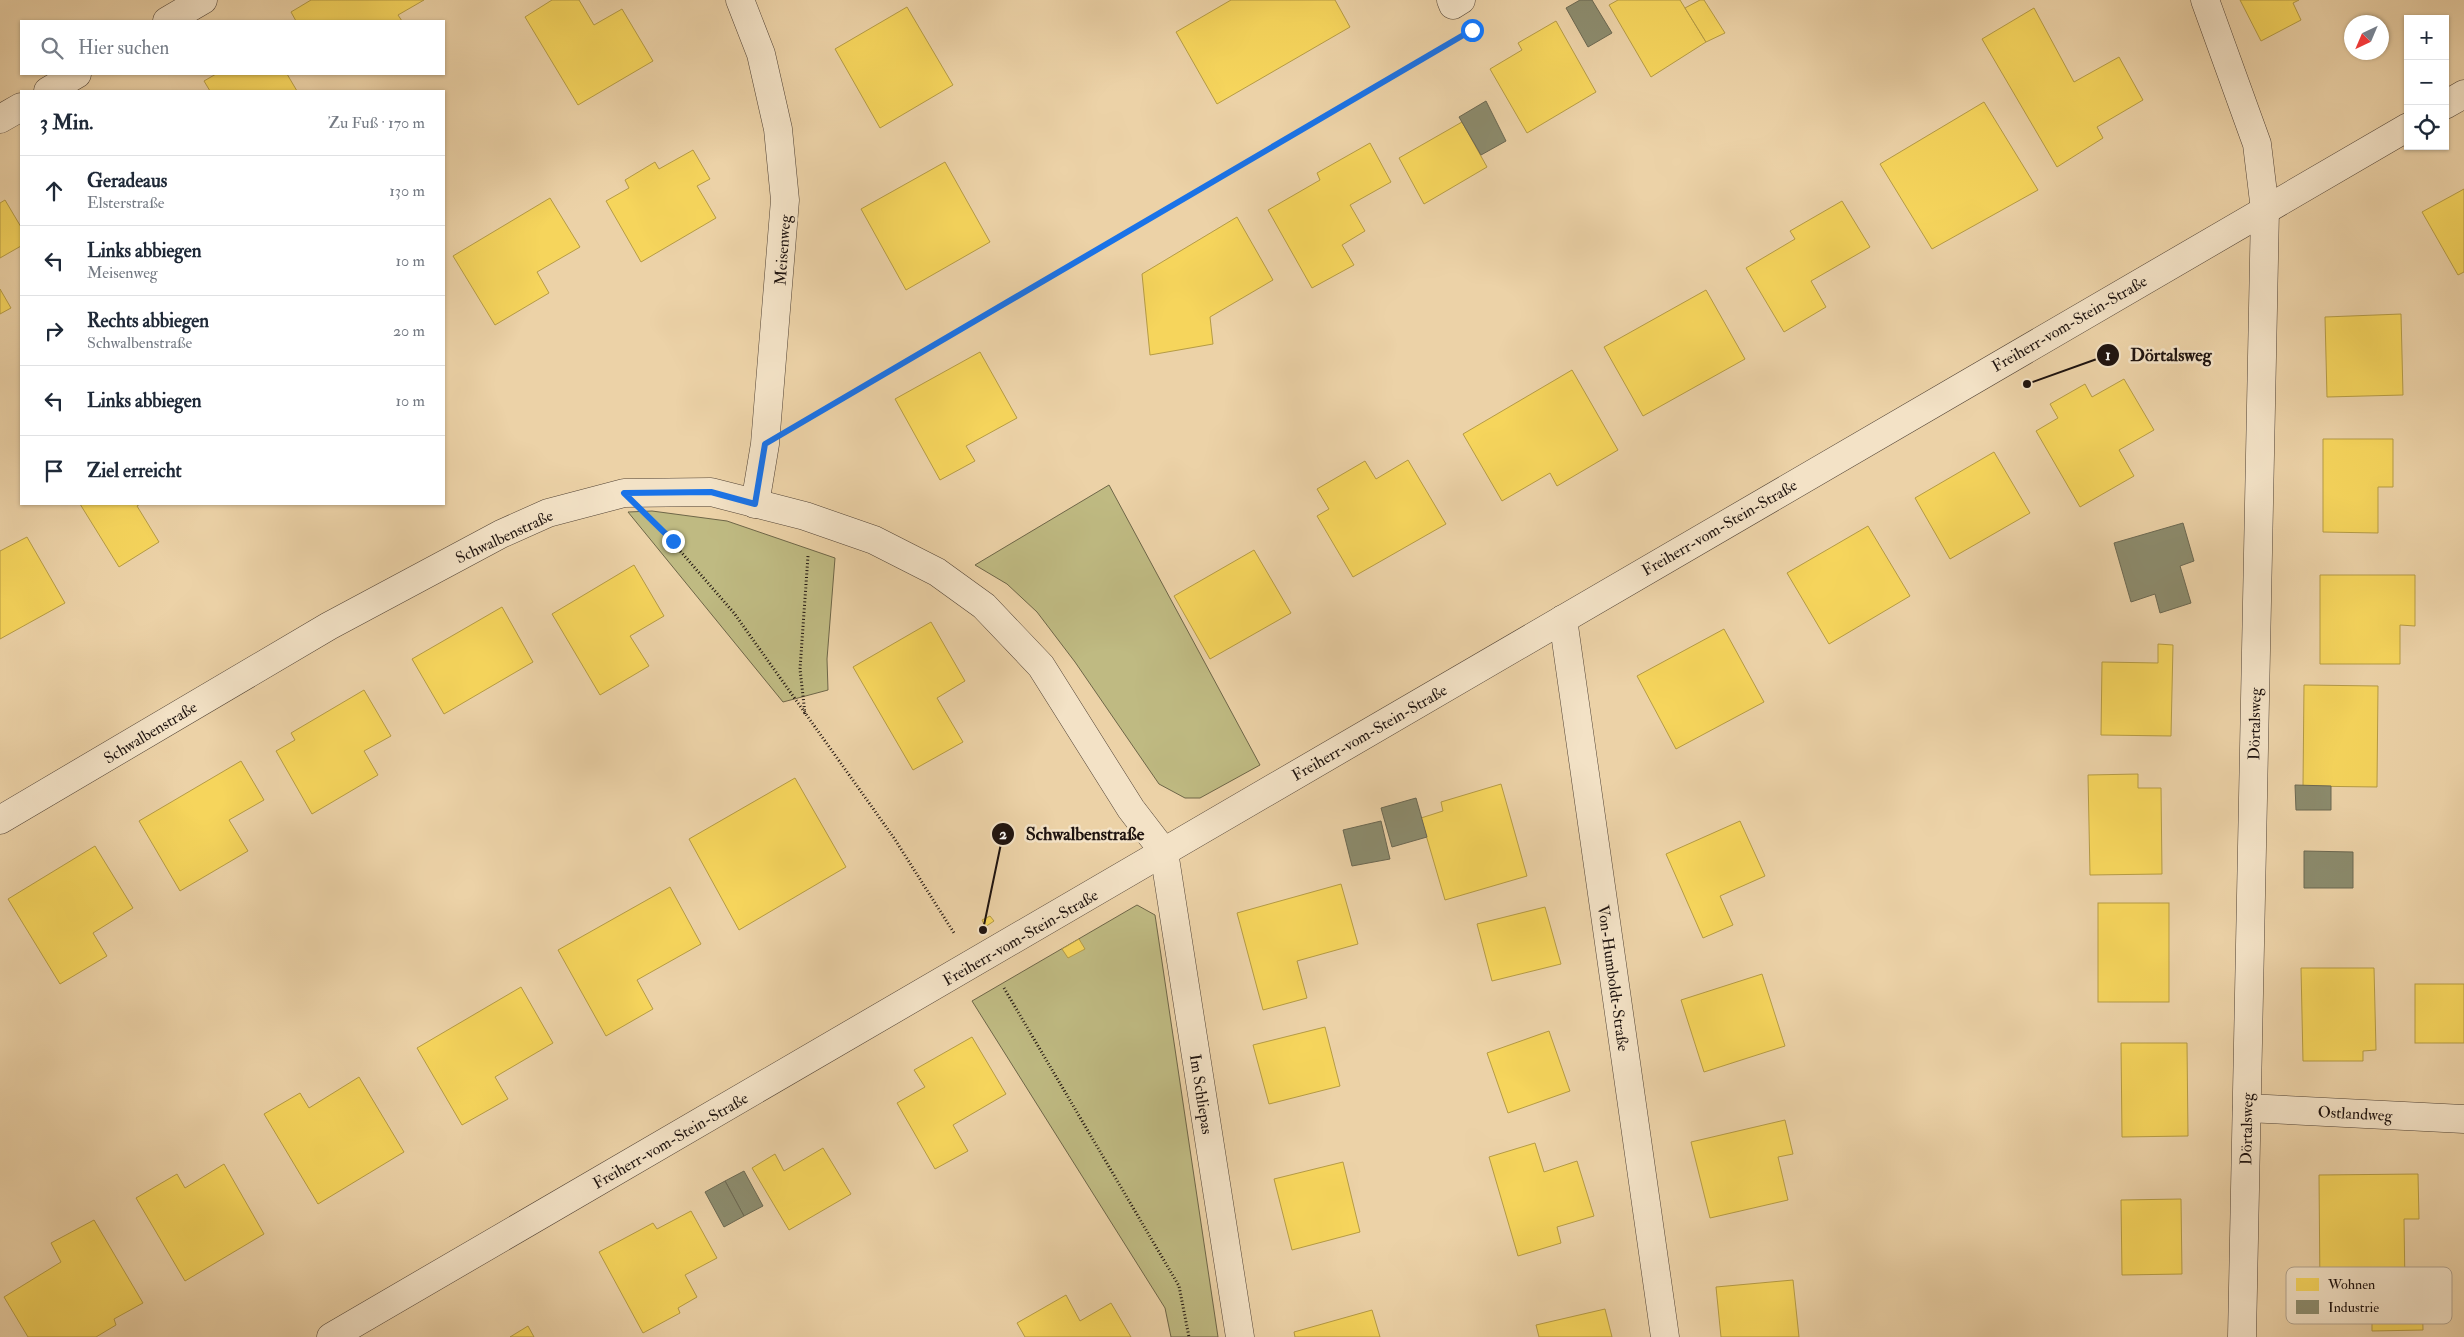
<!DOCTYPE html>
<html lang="de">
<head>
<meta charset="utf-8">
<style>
  body { margin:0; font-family:"IM FELL Double Pica",serif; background:#f6f6f7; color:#1f2937 }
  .controls { position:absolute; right:15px; top:15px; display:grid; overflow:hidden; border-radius:0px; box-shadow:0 1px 4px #0004 }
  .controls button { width:45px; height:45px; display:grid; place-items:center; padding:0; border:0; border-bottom:1px solid #e0e1e3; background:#fff; color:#1f2937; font:25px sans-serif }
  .compass { position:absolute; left:2344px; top:15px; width:45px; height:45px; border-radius:50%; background:#fff; box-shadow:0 1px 4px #0004; rotate:224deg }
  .stop { position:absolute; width:15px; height:15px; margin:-11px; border:4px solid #1a73e8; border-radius:50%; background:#fff }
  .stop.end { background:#1a73e8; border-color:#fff; box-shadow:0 1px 5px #0008 }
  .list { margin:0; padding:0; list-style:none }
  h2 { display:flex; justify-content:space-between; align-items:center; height:65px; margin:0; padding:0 20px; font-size:21px }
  h2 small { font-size:16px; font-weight:400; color:#747a83 }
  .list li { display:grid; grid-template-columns:32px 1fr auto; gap:15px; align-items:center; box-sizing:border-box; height:70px; padding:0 20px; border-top:1px solid #e0e1e3 }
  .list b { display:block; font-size:19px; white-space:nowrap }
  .list p { margin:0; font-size:16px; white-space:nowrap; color:#747a83 }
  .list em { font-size:16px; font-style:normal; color:#747a83 }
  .icon { flex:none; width:28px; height:28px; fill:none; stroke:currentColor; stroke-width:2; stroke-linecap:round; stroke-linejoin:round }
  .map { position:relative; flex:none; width:2464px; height:1337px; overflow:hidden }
  .search { position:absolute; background:#fff; box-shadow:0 1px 4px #0004; left:20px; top:20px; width:425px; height:55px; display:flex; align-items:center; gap:12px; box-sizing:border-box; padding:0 18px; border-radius:0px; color:#747a83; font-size:19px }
  .panel { position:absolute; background:#fff; box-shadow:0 1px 4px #0004; left:20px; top:90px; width:425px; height:415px; border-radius:0px }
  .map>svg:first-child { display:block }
</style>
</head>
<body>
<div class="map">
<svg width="2464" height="1337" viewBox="0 0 2464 1337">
  <rect width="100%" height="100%" fill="#ecd2a7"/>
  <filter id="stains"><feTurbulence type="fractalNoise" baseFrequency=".004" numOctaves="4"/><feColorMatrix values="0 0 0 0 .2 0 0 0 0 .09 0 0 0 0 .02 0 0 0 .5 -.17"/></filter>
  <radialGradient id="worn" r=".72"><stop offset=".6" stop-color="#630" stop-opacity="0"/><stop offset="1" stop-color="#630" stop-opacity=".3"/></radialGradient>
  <!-- green -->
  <g fill="#bfba82" stroke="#6e6648">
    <path d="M1109,485L1260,765L1200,798H1185L1159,784L1075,662L1037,612L1007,584L975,565Z"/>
    <path d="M652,511L727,521L835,558L827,659L828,690L783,702L628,512Z"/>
    <path d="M1137,905L1155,915L1218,1337H1171L1165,1308L972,1001Z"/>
  </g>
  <!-- homes -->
  <g fill="#f6d55c" stroke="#b59b45">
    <path d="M311,0H424L398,15L402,21H296L291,12Z"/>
    <path d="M552,0H579L594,25L622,9L653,61L578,105L525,17Z"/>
    <path d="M1231,0H1335L1350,27L1217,104L1176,32Z"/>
    <path d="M1618,0H1680L1706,42L1651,77L1609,5Z"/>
    <path d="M1700,0H1704L1725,33L1706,42L1685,8Z"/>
    <path d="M2240,0H2299L2293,3L2301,20L2261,41Z"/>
    <path d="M907,7L953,85L880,128L835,49Z"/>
    <path d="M2034,8L2074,82L2119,57L2143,100L2097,127L2103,138L2057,167L1982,39Z"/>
    <path d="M1556,21L1596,92L1527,133L1490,69L1522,50L1518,43Z"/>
    <path d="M216,74H287L297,91H210L204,81Z"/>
    <path d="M1984,102L2038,190L1932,249L1880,164Z"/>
    <path d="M1462,122L1487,167L1424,204L1399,158Z"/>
    <path d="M1370,143L1391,182L1350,205L1365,231L1342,245L1354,265L1312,288L1268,210L1320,180L1317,173Z"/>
    <path d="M693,150L710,179L697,186L716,218L641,262L606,201L629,188L625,180L655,162L659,169Z"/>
    <path d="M945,162L990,242L906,290L861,209Z"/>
    <path d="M2464,189V272L2458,275L2422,212Z"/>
    <path d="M550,198L580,247L537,272L549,293L495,325L453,256Z"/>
    <path d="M5,200L21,227V246L0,258V203Z"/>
    <path d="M1842,201L1870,247L1811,281L1826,307L1784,332L1746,268L1795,239L1790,231Z"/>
    <path d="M1237,217L1273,280L1210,317L1213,344L1150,355L1142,274Z"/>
    <path d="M0,289L11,308L0,314Z"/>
    <path d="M1706,290L1745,359L1643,416L1604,347Z"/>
    <path d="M2401,314L2403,395L2327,397L2325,317Z"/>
    <path d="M980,352L1017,418L966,446L975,461L940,480L895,399Z"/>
    <path d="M1572,370L1618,450L1557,486L1550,473L1502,501L1463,434Z"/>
    <path d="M2124,379L2154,430L2119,450L2134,476L2080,507L2036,431L2058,418L2050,404L2085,384L2092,397Z"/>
    <path d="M2323,439H2393V487H2378V533L2323,532Z"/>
    <path d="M1994,452L2030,513L1950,559L1915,498Z"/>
    <path d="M1408,460L1446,524L1353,577L1317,516L1329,509L1317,489L1365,461L1376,479Z"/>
    <path d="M80,504H140L137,506L159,542L119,567Z"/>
    <path d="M1868,526L1910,596L1829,644L1787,573Z"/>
    <path d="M27,537L65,603L0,639V551Z"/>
    <path d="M1254,550L1291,613L1210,659L1174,596Z"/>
    <path d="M634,565L664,616L630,636L649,666L600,695L552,614Z"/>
    <path d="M2320,575H2415V626L2400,625V664H2320Z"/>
    <path d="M502,607L533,662L444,714L412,659Z"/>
    <path d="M931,622L965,681L937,698L963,742L913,770L853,667Z"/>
    <path d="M1724,629L1764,702L1676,749L1637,676Z"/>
    <path d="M2158,644L2173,645L2171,736L2101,735L2102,662L2158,663Z"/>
    <path d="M2304,685L2378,686L2377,787L2303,786Z"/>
    <path d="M364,690L391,736L364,751L378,775L312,814L276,751L295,740L291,733Z"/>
    <path d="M241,761L264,800L229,820L248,851L180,891L139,821Z"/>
    <path d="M2138,774V788H2161L2162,874L2090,875L2088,775Z"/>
    <path d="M795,778L846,867L739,930L689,839Z"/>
    <path d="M1501,784L1527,876L1445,900L1421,818L1443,811L1441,802Z"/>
    <path d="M1740,821L1765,876L1720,896L1733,925L1703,938L1666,854Z"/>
    <path d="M95,846L133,908L93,933L107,956L60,984L8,899Z"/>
    <path d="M1341,884L1358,944L1297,961L1307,998L1263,1010L1237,913Z"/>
    <path d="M670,887L701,944L637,980L653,1009L606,1036L558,950Z"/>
    <rect x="2098" y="903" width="71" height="99"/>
    <path d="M1545,907L1561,964L1492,981L1477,924Z"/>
    <path d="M990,916L994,921L985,927L982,920Z"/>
    <path d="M1079,939L1085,949L1068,958L1062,949Z"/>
    <path d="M2301,968H2374L2376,1050L2363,1051V1061H2303Z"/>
    <path d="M1762,974L1785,1046L1704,1072L1681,1000Z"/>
    <rect x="2415" y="984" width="49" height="59"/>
    <path d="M521,987L553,1043L495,1077L508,1099L462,1125L417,1048Z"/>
    <path d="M1325,1027L1340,1086L1269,1104L1253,1045Z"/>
    <path d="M1549,1031L1570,1091L1508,1113L1487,1053Z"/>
    <path d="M972,1037L1006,1094L953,1125L968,1151L935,1169L897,1103L925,1087L914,1070Z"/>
    <path d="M2121,1043H2187L2188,1136L2122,1137Z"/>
    <path d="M359,1077L404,1152L318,1204L264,1114L300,1093L309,1108Z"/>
    <path d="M1785,1120L1793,1154L1778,1157L1788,1200L1710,1218L1691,1142Z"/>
    <path d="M1535,1143L1544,1172L1577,1161L1594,1216L1557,1227L1561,1243L1518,1256L1489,1157Z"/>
    <path d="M823,1148L851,1194L789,1230L752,1168L775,1154L784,1171Z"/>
    <path d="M1343,1162L1360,1232L1292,1250L1274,1179Z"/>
    <path d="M224,1164L264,1234L185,1281L136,1198L177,1174L185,1188Z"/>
    <path d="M2418,1174L2419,1219H2404L2405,1288H2422L2423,1330L2372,1331V1290L2320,1291L2319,1175Z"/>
    <path d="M2181,1199L2182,1274L2122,1275L2121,1200Z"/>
    <path d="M691,1211L717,1258L685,1275L697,1297L678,1308L680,1313L643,1333L599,1252L653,1223L657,1229Z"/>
    <path d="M94,1220L143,1303L114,1319L116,1325L96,1337H28L4,1297L61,1262L51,1243Z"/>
    <path d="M1793,1280L1799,1337H1721L1716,1287Z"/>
    <path d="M1066,1295L1080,1321L1111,1303L1131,1337H1025L1017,1323Z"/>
    <path d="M1605,1309L1612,1337H1539L1536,1325Z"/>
    <path d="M1372,1310L1380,1337H1295L1294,1332Z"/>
    <path d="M528,1326L534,1337H510Z"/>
  </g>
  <!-- industry -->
  <g fill="#8c8c6e" stroke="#6b6852">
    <path d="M1580,0H1592L1612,33L1588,47L1566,8Z"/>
    <path d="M1486,101L1506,141L1481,155L1459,117Z"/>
    <path d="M2183,523L2194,561L2180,566L2191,603L2160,613L2155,594L2131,602L2114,543Z"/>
    <path d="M2295,785L2331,786V810H2296Z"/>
    <path d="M1416,798L1427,837L1392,847L1381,808Z"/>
    <path d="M1381,821L1390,859L1352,866L1343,830Z"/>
    <path d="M2304,851L2353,852V888H2304Z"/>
    <path d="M744,1171L763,1206L744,1216L725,1181Z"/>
    <path d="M725,1181L744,1216L724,1227L705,1192Z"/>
  </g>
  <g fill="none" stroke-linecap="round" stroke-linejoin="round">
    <!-- minor casing -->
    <g stroke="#524335" stroke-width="29">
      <g id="minor">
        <path d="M740,0L761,54L778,129L785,200L765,444L755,504"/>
        <path d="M1451,0L1453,5L1461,0"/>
        <path d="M2205,0L2257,144L2265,210L2242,1337"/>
        <path d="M167,21L203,0"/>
        <path d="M48,91L77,74"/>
        <path d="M2445,105L2464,94"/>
        <path d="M0,119L21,107"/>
        <path d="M1563,619L1665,1337"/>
        <path d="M0,820L329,626L501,534L548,513L624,493L711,492L805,516L874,540L937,572L984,606L1041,666L1131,809L1164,852L1240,1337"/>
        <path d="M2247,1108L2464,1119"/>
        <path d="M331,1337L2408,127"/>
      </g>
    </g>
    <!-- path -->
    <g stroke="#1e130f" stroke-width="3" stroke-dasharray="1 2.5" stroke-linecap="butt">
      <path d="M803,422L1454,41"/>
      <path d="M662,530L734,613L894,838L954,933"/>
      <path d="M805,714L800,669L808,556"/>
      <path d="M1004,988L1179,1286L1189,1337"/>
    </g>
    <!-- minor -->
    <use href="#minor" stroke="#f3e2c6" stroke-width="28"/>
  </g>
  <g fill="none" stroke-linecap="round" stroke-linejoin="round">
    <!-- route -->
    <path stroke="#1a73e8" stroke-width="6" d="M673,541L624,493L711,492L755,504L765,444L1472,30"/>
  </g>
  <g text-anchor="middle" stroke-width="5" stroke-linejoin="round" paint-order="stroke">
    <!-- street labels -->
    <g font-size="16" fill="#1e130f" stroke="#f3e2c6">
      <text transform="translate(782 250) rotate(-86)" y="6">Meisenweg</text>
      <text transform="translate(2069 323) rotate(-30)" y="6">Freiherr-vom-Stein-Straße</text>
      <text transform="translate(1719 527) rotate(-30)" y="6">Freiherr-vom-Stein-Straße</text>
      <text transform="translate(504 536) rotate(-25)" y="6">Schwalbenstraße</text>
      <text transform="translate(2254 724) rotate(-89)" y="6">Dörtalsweg</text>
      <text transform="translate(150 732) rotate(-31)" y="6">Schwalbenstraße</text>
      <text transform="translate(1369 732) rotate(-30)" y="6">Freiherr-vom-Stein-Straße</text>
      <text transform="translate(1020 937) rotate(-30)" y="6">Freiherr-vom-Stein-Straße</text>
      <text transform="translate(1614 978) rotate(82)" y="6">Von-Humboldt-Straße</text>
      <text transform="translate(1202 1094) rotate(81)" y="6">Im Schliepas</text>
      <text transform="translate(2355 1113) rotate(3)" y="6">Ostlandweg</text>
      <text transform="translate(2246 1129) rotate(-89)" y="6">Dörtalsweg</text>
      <text transform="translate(670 1140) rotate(-30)" y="6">Freiherr-vom-Stein-Straße</text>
    </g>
  </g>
  <!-- legend -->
  <rect x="2286" y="1267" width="166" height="57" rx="8" fill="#f3e2c6" stroke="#b3a48f" stroke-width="1"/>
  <rect x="2296" y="1278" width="23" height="13" fill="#f6d55c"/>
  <rect x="2296" y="1300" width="23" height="14" fill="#8c8c6e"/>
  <g font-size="14" fill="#1e130f">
    <text x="2328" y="1289">Wohnen</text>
    <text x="2328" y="1312">Industrie</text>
  </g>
  <!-- callouts -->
  <path fill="none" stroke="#1e130f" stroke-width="2" d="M2027 384L2108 355M983 930L1003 834"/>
  <g fill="#1e130f" stroke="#f3e2c6" stroke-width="2">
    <circle cx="2027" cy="384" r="5"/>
    <circle cx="983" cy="930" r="5"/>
    <circle cx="2108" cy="355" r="12"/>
    <circle cx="1003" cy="834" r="12"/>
  </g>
  <g font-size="15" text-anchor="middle" font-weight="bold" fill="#fff">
    <text x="2108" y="360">1</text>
    <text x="1003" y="839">2</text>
  </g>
  <g font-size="18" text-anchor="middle" font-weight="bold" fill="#1e130f" stroke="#f3e2c6" stroke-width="5" stroke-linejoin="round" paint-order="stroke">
    <text x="2171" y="361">Dörtalsweg</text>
    <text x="1085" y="840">Schwalbenstraße</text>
  </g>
  <rect width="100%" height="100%" filter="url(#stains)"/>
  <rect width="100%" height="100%" fill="url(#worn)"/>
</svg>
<div class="controls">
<button>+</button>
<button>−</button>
<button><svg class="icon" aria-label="locate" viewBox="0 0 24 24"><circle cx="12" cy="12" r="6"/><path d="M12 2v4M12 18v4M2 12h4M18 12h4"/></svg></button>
</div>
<svg class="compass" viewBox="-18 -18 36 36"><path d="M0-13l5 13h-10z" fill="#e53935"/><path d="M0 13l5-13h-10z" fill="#747a83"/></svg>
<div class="stop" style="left:1472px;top:30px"></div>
<div class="stop end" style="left:673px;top:541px"></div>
<div class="search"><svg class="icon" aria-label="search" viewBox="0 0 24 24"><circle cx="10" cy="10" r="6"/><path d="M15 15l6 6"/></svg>Hier suchen</div>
<section class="panel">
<h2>3 Min.<small>Zu Fuß · 170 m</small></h2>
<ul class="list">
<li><svg class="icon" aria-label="ahead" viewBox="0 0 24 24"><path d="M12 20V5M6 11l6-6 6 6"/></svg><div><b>Geradeaus</b><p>Elsterstraße</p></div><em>130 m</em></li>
<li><svg class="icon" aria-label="left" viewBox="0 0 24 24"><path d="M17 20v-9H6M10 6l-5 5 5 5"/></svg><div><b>Links abbiegen</b><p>Meisenweg</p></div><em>10 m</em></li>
<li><svg class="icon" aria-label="right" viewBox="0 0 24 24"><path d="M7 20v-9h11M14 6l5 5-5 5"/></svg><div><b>Rechts abbiegen</b><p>Schwalbenstraße</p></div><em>20 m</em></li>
<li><svg class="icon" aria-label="left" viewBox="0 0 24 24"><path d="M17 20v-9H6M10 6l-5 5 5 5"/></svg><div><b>Links abbiegen</b></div><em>10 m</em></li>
<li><svg class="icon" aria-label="arrive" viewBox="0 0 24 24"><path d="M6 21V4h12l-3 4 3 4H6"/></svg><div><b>Ziel erreicht</b></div></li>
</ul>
</section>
</div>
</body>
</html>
